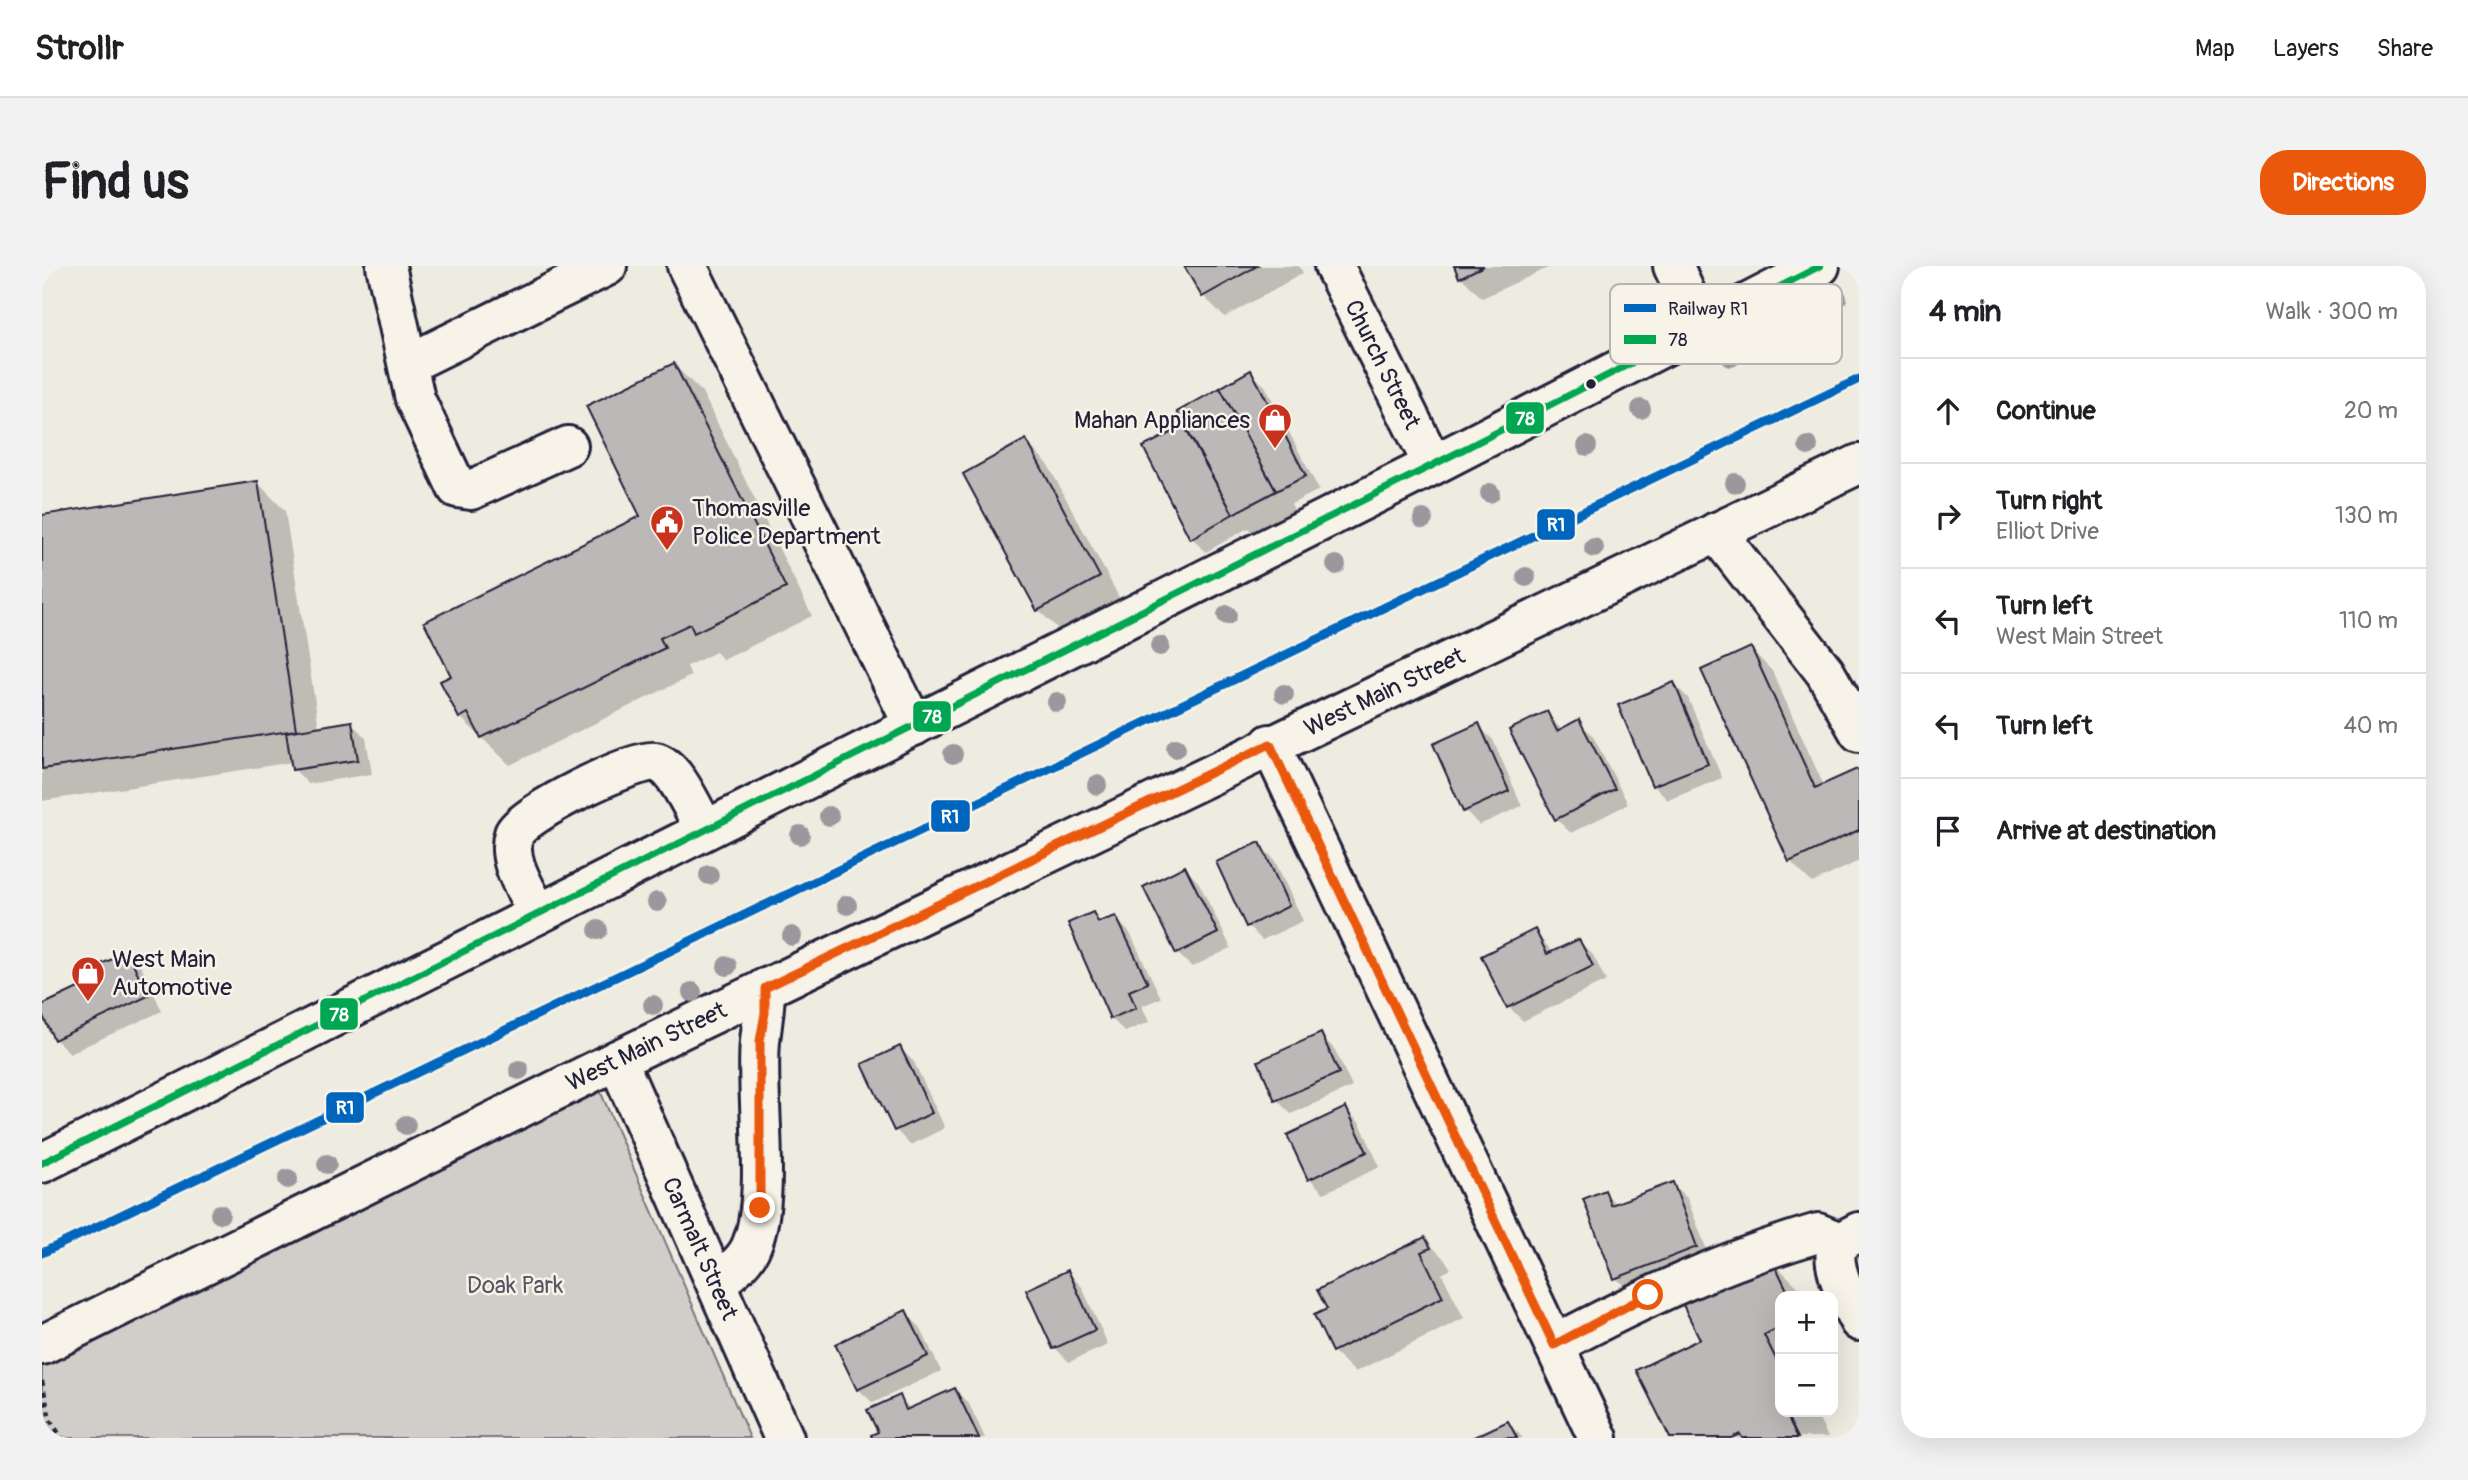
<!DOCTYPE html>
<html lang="en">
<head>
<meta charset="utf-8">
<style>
  body { margin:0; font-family:Pangolin,sans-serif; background:#f2f2f2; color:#202124 }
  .controls { position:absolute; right:21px; bottom:21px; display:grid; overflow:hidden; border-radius:14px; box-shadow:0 7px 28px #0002 }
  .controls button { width:63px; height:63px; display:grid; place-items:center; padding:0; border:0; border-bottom:2px solid #e0e0e0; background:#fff; color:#202124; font:35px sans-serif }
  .stop { position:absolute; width:21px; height:21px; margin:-16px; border:5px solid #ea580c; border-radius:50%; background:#fff }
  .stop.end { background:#ea580c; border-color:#fff; box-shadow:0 2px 7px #0008 }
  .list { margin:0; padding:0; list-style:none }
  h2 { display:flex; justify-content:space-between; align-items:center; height:91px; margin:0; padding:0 28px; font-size:30px }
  h2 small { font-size:23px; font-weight:400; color:#757577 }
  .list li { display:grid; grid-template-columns:46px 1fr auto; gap:21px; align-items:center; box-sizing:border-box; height:105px; padding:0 28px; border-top:2px solid #e0e0e0 }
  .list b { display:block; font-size:26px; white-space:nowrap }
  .list p { margin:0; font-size:23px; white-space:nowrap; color:#757577 }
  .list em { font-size:23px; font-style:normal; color:#757577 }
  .icon { flex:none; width:38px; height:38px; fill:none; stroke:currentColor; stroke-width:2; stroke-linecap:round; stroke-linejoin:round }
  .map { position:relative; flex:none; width:1817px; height:1172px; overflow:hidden; border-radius:28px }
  header { display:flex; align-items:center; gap:42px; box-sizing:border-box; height:98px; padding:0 35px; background:#fff; border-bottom:2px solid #e0e0e0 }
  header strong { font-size:33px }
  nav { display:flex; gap:38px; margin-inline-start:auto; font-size:24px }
  .intro { display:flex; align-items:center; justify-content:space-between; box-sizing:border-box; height:168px; padding:0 42px }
  h1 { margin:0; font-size:49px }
  .button { padding:18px 32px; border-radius:28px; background:#ea580c; color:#fff; font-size:24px; font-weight:700 }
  main { display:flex; gap:42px; padding:0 42px }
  aside { flex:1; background:#fff; border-radius:28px; box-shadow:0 7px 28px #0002 }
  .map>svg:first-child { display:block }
</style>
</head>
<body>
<header>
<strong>Strollr</strong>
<nav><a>Map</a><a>Layers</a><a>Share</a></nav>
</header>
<div class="intro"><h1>Find us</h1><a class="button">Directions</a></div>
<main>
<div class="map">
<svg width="1817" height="1172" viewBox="0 0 1817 1172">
  <rect width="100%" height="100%" fill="#eeebe1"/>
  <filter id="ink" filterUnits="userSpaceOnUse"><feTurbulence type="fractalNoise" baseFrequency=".0143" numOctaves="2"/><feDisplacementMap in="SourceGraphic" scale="14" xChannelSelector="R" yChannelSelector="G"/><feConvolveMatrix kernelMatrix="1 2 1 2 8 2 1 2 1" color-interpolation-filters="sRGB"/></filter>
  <g filter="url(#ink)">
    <!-- park -->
    <path fill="#d1cdc9" stroke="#7a7882" stroke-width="2" d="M550,806L708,1172H0V1097Z"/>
    <!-- shadow -->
    <g fill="#0003">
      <path d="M1144,0H1257L1261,7L1183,51L1161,30Z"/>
      <path d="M1414,0H1510L1440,32L1419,11Z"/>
      <path d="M632,99L660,126L770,350L681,394L674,386L645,400L649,410L468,499L418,451L412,411L601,251Z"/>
      <path d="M1208,106L1223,120L1277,224L1249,238L1254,247L1213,269L1206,262L1164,286L1150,272L1142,162L1147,168Z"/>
      <path d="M984,176L1005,197L1078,333L1018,365L996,344Z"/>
      <path d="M216,217L243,245L277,462L309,457L324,472L330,508L266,518L252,503L251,496L0,535V250Z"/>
      <path d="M1709,383L1730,405L1782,520L1817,507V595L1770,617L1748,595Z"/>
      <path d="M1632,418L1646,432L1680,512L1626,534L1612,519Z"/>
      <path d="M1504,447L1520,464L1537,456L1551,470L1586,538L1529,567L1514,553Z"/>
      <path d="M1436,459L1451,474L1480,540L1437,559L1423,544Z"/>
      <path d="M1217,578L1232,593L1261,655L1220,674L1206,660Z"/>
      <path d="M1143,602L1157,617L1189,682L1150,701L1135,687Z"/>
      <path d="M1051,648L1059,657L1073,652L1088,667L1119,732L1100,740L1107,756L1083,766L1069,752Z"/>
      <path d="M1493,665L1511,687L1537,675L1551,689L1564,715L1481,755L1467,741Z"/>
      <path d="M85,688L100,702L120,745L28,787L13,773L0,741L67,710Z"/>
      <path d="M1279,769L1293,784L1310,821L1249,848L1235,834Z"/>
      <path d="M858,782L872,796L903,862L868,879L854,864Z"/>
      <path d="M1303,843L1318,857L1338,901L1282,927L1268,913Z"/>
      <path d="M1630,918L1645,932L1669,995L1588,1026L1574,1012L1562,926L1575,939Z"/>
      <path d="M1383,973L1404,995L1409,1003L1400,1008L1422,1052L1313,1106L1291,1085L1287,1044Z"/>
      <path d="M1728,993L1756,1021L1761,1030H1738V1146H1773L1786,1171L1630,1172L1660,1074Z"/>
      <path d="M1026,1006L1040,1021L1066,1079L1027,1096L1013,1082Z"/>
      <path d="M864,1047L878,1061L899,1105L831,1137L816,1123Z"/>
      <path d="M913,1124L927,1138L943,1172H832L838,1167L857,1131L870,1144Z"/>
      <path d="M1466,1157L1481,1172H1434Z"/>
    </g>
    <!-- building -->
    <g fill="#bbb8b7" stroke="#22223b" stroke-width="2">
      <path d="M1142,0H1215L1160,31Z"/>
      <path d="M1412,0H1442L1417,12Z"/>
      <path d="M632,97L744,322L652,367L648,358L618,372L623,382L439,472L426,447L417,452L398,415L409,410L382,356L598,250L544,140Z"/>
      <path d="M1209,104L1264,210L1234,225L1178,122Z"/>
      <path d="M1178,122L1234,225L1191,248L1135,146Z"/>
      <path d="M1142,160L1191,248L1148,273L1101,181Z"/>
      <path d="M984,173L1058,311L995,345L921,208Z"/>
      <path d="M216,215L254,464L0,503V249Z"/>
      <path d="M1709,381L1773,522L1815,503L1817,506V564L1747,596L1659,404Z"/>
      <path d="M1632,416L1666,498L1610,520L1576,439Z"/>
      <path d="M1505,445L1515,465L1537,453L1573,523L1513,554L1467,464Z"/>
      <path d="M310,455L316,494L250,504L244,466Z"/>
      <path d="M1437,457L1467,525L1421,546L1391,478Z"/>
      <path d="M1218,576L1247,640L1204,661L1174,596Z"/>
      <path d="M1143,600L1176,667L1134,688L1101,621Z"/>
      <path d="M1051,646L1056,656L1074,650L1106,717L1087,725L1094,742L1068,753L1026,657Z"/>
      <path d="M1493,663L1505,688L1537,673L1551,700L1465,742L1439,690Z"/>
      <path d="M86,686L106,730L12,774L0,748V739L64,709L59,698Z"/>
      <path d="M1279,767L1297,807L1233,835L1216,795Z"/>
      <path d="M858,780L890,847L852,865L820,798Z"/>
      <path d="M1304,841L1325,886L1266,914L1245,869Z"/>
      <path d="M1631,916L1655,981L1572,1013L1541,933L1563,924L1569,939Z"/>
      <path d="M1383,971L1389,982L1379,986L1401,1031L1290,1086L1272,1049L1285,1043L1275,1024Z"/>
      <path d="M1729,991L1748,1030H1738V1061L1722,1069L1738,1101V1146H1754L1745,1150L1756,1172H1700L1698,1168L1689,1172H1628L1594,1104L1658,1073L1639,1035Z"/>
      <path d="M1026,1004L1053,1064L1011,1083L984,1024Z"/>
      <path d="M864,1044L886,1090L815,1124L793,1078Z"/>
      <path d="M913,1122L937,1172H830L829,1169L836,1166L825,1144L858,1129L864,1144Z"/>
      <path d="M1466,1155L1475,1172H1430Z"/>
    </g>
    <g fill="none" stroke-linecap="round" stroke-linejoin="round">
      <!-- minor casing -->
      <g stroke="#22223b" stroke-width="44">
        <g id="minor">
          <path d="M344,0L373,133L415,222L429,224L526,180"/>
          <path d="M645,0L872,460"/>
          <path id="s1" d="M1292,0L1391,199"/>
          <path d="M1631,0L1659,61"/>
          <path d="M366,98L565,0"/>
          <path d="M1674,266L1783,406L1817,466"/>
          <path d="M1228,478L1556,1172"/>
          <path d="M496,648C485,624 463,595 472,568C478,549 593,492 613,496C633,499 653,547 663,564"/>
          <path id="s2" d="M575,794L742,1172"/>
          <path d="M1817,966C1811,969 1802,973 1798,977C1783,994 1809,1038 1817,1055"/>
          <path d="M674,1017C687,1007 704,995 710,978C730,928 713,832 718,775C720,757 723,741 723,722"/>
          <path id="s3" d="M0,1079L575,794L1817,198"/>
          <path d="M1512,1079C1601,1032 1680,995 1776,967L1798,976"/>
        </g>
      </g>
      <!-- major casing -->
      <g stroke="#22223b" stroke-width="44">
        <path id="major" d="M0,897L1391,199L1778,0"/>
      </g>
      <!-- path -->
      <path stroke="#22223b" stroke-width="4.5" stroke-dasharray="5 5" stroke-linecap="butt" d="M0,1115L8,1154L20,1172"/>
      <!-- minor -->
      <use href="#minor" stroke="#f7f3e8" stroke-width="38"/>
      <!-- major -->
      <use href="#major" stroke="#f7f3e8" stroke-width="38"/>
      <!-- bus-1 casing -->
      <g stroke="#f7f3e8" stroke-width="12">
        <path id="bus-1" d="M0,897L1391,199L1778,0"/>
      </g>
      <!-- bus-1 -->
      <use href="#bus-1" stroke="#00a651" stroke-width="7"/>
      <!-- rail-1 casing -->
      <g stroke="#f7f3e8" stroke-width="14">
        <path id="rail-1" d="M0,987L1817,113"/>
      </g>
      <!-- rail-1 -->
      <use href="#rail-1" stroke="#0065bd" stroke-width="9"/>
    </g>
    <!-- trees -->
    <g fill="#9b989d">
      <circle cx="1795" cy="32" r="10"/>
      <circle cx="1689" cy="91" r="10"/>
      <circle cx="1599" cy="143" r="10"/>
      <circle cx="1545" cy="180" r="10"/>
      <circle cx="1766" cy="180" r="10"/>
      <circle cx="1693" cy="217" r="10"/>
      <circle cx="1448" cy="227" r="10"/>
      <circle cx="1381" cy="253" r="10"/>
      <circle cx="1552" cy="282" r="10"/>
      <circle cx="1294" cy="299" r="10"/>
      <circle cx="1484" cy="311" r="10"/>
      <circle cx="1185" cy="349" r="10"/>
      <circle cx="1118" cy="380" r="10"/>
      <circle cx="1242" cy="428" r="10"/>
      <circle cx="1015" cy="436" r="10"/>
      <circle cx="1134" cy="482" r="10"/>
      <circle cx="911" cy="488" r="10"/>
      <circle cx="1055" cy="519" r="10"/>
      <circle cx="787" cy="550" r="10"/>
      <circle cx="758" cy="569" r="10"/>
      <circle cx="667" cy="609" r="10"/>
      <circle cx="615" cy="636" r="10"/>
      <circle cx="805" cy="639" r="10"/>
      <circle cx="556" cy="664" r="10"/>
      <circle cx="750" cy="670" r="10"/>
      <circle cx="685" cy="700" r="10"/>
      <circle cx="650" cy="726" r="10"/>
      <circle cx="611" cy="739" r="10"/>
      <circle cx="477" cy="804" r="10"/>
      <circle cx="364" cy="859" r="10"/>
      <circle cx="285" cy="898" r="10"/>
      <circle cx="246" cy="913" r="10"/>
      <circle cx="178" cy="948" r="10"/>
    </g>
  </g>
  <g fill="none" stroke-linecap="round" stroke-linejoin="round" filter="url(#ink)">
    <!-- route -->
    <path stroke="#ea580c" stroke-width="9" d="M718,942V775L723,747V722L1228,478L1512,1079L1606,1029"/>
  </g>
  <!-- icons -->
  <defs>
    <g id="shop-pin" transform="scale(1.75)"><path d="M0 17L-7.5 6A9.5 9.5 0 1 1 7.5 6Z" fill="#c8321e" stroke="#f7f3e8"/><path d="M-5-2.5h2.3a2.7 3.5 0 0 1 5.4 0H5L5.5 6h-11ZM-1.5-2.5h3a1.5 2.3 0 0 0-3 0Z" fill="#fff"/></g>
    <g id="civic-pin" transform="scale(1.75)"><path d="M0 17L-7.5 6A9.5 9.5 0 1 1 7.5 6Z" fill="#c8321e" stroke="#f7f3e8"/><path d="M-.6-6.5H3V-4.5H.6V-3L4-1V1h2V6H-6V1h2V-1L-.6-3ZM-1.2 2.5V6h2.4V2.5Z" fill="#fff"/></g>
  </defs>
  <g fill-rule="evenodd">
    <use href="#shop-pin" x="1233" y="154"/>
    <use href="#civic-pin" x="625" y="256"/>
    <use href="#shop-pin" x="46" y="707"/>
  </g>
  <!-- markers -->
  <circle fill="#22223b" stroke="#f7f3e8" stroke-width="2.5" cx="1549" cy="118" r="6"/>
  <g text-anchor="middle" stroke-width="5" stroke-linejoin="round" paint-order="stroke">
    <!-- street labels -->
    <g font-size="24" fill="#22223b" stroke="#f7f3e8">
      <text dy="8" stroke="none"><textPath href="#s1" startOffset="110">Church Street</textPath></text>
      <text dy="8" stroke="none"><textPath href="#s3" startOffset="1493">West Main Street</textPath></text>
      <text dy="8" stroke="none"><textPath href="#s3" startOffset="674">West Main Street</textPath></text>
      <text dy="8" stroke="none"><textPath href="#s2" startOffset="206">Carmalt Street</textPath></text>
    </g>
    <!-- poi labels -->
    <g font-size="24" fill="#22223b" stroke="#f7f3e8" text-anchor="start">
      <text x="1208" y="162" text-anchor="end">Mahan Appliances</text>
      <text x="650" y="250">Thomasville<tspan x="650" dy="28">Police Department</tspan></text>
      <text x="70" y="701">West Main<tspan x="70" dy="28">Automotive</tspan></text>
    </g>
    <!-- park labels -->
    <g font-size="24" fill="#575566" stroke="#f7f3e8">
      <text x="473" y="1027">Doak Park</text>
    </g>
  </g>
  <!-- legend -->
  <rect x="1568" y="18" width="232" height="80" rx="10" fill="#f7f3e8" stroke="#b7b4b4" stroke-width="2"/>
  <rect x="1582" y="38" width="32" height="8" fill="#0065bd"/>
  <rect x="1582" y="69" width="32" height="9" fill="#00a651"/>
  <g font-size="19" fill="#22223b">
    <text x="1626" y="49">Railway R1</text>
    <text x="1626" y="80">78</text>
  </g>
  <g stroke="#f7f3e8" stroke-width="2.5">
    <rect x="1463" y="135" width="40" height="34" rx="7" fill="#00a651"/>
    <rect x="1494" y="242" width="40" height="33" rx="7" fill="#0065bd"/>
    <rect x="870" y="434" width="40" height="33" rx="7" fill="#00a651"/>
    <rect x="888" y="533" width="41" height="34" rx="7" fill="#0065bd"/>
    <rect x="277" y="731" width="40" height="34" rx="7" fill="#00a651"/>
    <rect x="283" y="825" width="40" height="33" rx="7" fill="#0065bd"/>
  </g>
  <g font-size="19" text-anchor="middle" font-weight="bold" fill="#fff">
    <text x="1483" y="159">78</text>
    <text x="1514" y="265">R1</text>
    <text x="890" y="457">78</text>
    <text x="908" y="557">R1</text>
    <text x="297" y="755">78</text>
    <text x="303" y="848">R1</text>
  </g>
</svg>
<div class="controls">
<button>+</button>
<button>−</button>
</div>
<div class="stop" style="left:1606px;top:1029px"></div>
<div class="stop end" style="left:718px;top:942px"></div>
</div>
<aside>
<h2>4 min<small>Walk · 300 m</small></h2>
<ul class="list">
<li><svg class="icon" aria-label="ahead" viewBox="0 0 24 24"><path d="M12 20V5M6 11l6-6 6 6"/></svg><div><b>Continue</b></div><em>20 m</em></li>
<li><svg class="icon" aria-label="right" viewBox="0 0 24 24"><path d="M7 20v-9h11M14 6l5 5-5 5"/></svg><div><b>Turn right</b><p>Elliot Drive</p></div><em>130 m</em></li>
<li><svg class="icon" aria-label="left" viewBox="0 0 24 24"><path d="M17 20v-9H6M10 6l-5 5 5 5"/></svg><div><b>Turn left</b><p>West Main Street</p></div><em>110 m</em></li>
<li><svg class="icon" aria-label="left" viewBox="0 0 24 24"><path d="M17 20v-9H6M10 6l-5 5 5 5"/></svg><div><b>Turn left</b></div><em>40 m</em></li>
<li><svg class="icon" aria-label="arrive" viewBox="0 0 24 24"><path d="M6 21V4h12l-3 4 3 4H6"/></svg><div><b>Arrive at destination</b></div></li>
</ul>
</aside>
</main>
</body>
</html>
